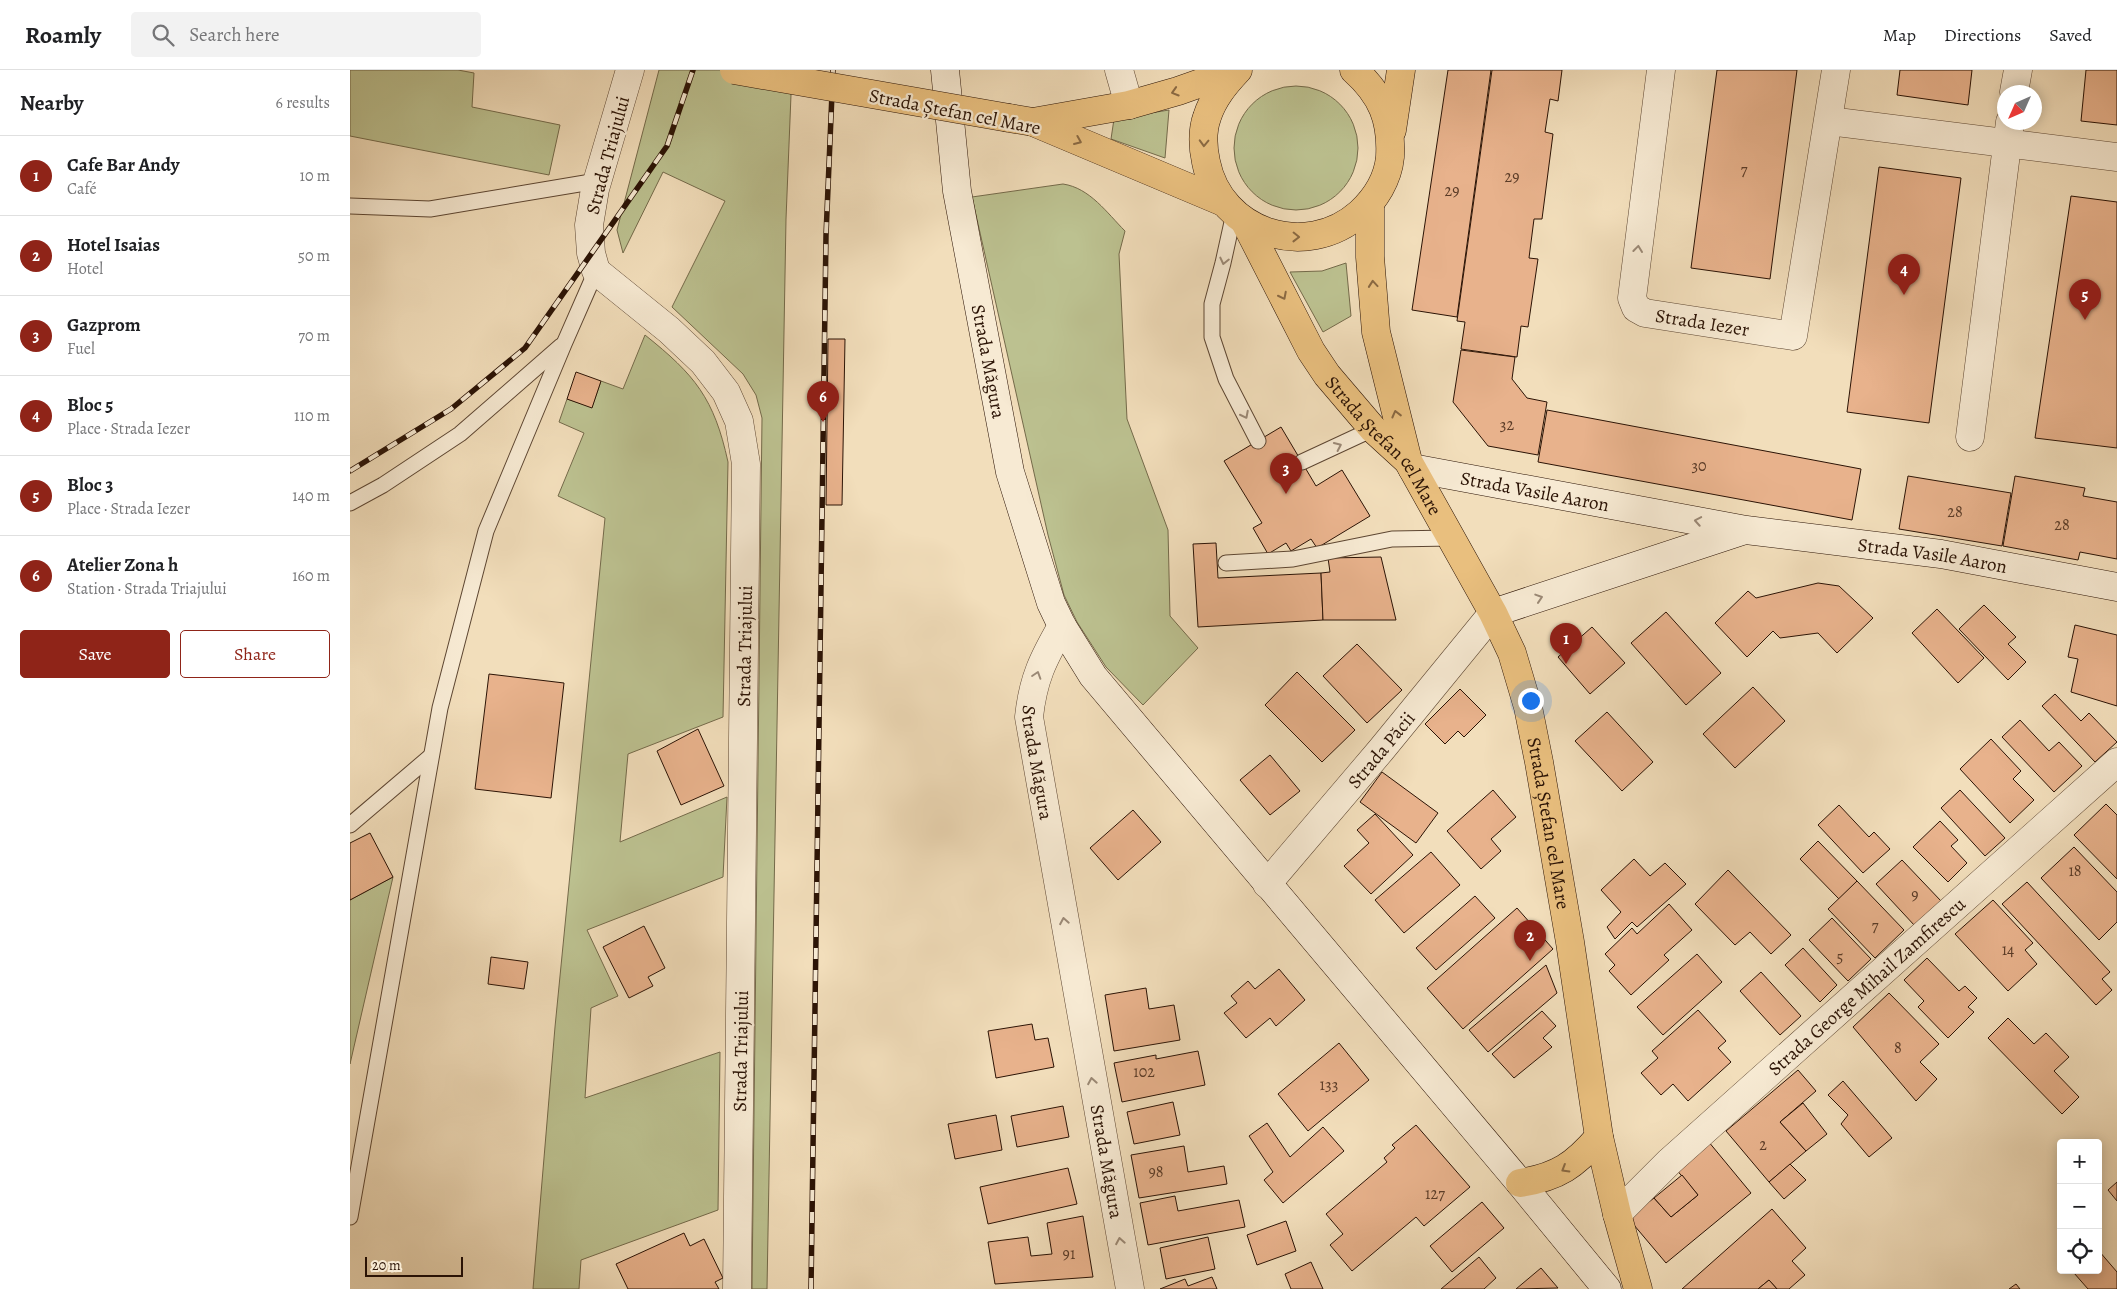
<!DOCTYPE html>
<html lang="en">
<head>
<meta charset="utf-8">
<style>
  body { margin:0; font-family:Alegreya,serif; background:#f2f2f2; color:#202124 }
  .controls { position:absolute; right:15px; bottom:15px; display:grid; overflow:hidden; border-radius:5px; box-shadow:0 2px 12px #0003 }
  .controls button { width:45px; height:45px; display:grid; place-items:center; padding:0; border:0; border-bottom:1px solid #e0e0e0; background:#fff; color:#202124; font:25px sans-serif }
  .compass { position:absolute; left:1647px; top:15px; width:45px; height:45px; border-radius:50%; background:#fff; box-shadow:0 2px 12px #0003; rotate:225deg }
  .scale { position:absolute; left:15px; bottom:12px; width:98px; box-sizing:border-box; padding-left:5px; border:2px solid #2b1305; border-top:0; font-size:14px; line-height:18px; white-space:nowrap; color:#2b1305; -webkit-text-stroke:4px #f7ead3; paint-order:stroke }
  .you { position:absolute; left:1180px; top:630px; width:18px; height:18px; margin:-12px; border:4px solid #fff; border-radius:50%; background:#1a73e8; box-shadow:0 0 0 8px #1a73e833 }
  .badge { display:grid; place-items:center; width:32px; height:32px; border-radius:50%; background:#8f2418; color:#fff; font-size:16px; font-weight:700 }
  .pin { position:absolute; translate:-50% -41px; filter:drop-shadow(0 1px 2px #0008) }
  .pin::after { content:''; position:absolute; top:26px; width:18px; height:15px; background:inherit; clip-path:polygon(0 0,100% 0,50% 100%) }
  .list { margin:0; padding:0; list-style:none }
  h2 { display:flex; justify-content:space-between; align-items:center; height:65px; margin:0; padding:0 20px; font-size:21px }
  h2 small { font-size:16px; font-weight:400; color:#757577 }
  .list li { display:grid; grid-template-columns:32px 1fr auto; gap:15px; align-items:center; box-sizing:border-box; height:80px; padding:0 20px; border-top:1px solid #e0e0e0 }
  .list b { display:block; font-size:19px; white-space:nowrap }
  .list p { margin:0; font-size:16px; white-space:nowrap; color:#757577 }
  .list em { font-size:16px; font-style:normal; color:#757577 }
  .actions { display:flex; gap:10px; padding:15px 20px }
  .actions a { flex:1; padding:11px 0; border:1px solid #8f2418; border-radius:5px; text-align:center; font-size:18px; color:#8f2418 }
  .actions .main { background:#8f2418; color:#fff }
  .icon { flex:none; width:28px; height:28px; fill:none; stroke:currentColor; stroke-width:2; stroke-linecap:round; stroke-linejoin:round }
  .map { position:relative; flex:none; width:1767px; height:1219px; overflow:hidden }
  header { display:flex; align-items:center; gap:30px; box-sizing:border-box; height:70px; padding:0 25px; background:#fff; border-bottom:1px solid #e0e0e0 }
  header strong { font-size:24px }
  nav { display:flex; gap:28px; margin-inline-start:auto; font-size:18px }
  .search { width:350px; height:45px; background:#f2f2f2; display:flex; align-items:center; gap:12px; box-sizing:border-box; padding:0 18px; border-radius:5px; color:#757577; font-size:19px }
  main { display:flex }
  aside { flex:1; background:#fff }
  .map>svg:first-child { display:block }
</style>
</head>
<body>
<header>
<strong>Roamly</strong>
<div class="search"><svg class="icon" aria-label="search" viewBox="0 0 24 24"><circle cx="10" cy="10" r="6"/><path d="M15 15l6 6"/></svg>Search here</div>
<nav><a>Map</a><a>Directions</a><a>Saved</a></nav>
</header>
<main>
<aside>
<h2>Nearby<small>6 results</small></h2>
<ul class="list">
<li><span class="badge">1</span><div><b>Cafe Bar Andy</b><p>Café</p></div><em>10 m</em></li>
<li><span class="badge">2</span><div><b>Hotel Isaias</b><p>Hotel</p></div><em>50 m</em></li>
<li><span class="badge">3</span><div><b>Gazprom</b><p>Fuel</p></div><em>70 m</em></li>
<li><span class="badge">4</span><div><b>Bloc 5</b><p>Place · Strada Iezer</p></div><em>110 m</em></li>
<li><span class="badge">5</span><div><b>Bloc 3</b><p>Place · Strada Iezer</p></div><em>140 m</em></li>
<li><span class="badge">6</span><div><b>Atelier Zona h</b><p>Station · Strada Triajului</p></div><em>160 m</em></li>
</ul>
<div class="actions"><a class="main">Save</a><a>Share</a></div>
</aside>
<div class="map">
<svg width="1767" height="1219" viewBox="0 0 1767 1219">
  <rect width="100%" height="100%" fill="#f2debb"/>
  <filter id="stains"><feTurbulence type="fractalNoise" baseFrequency=".004" numOctaves="4"/><feColorMatrix values="0 0 0 0 .2 0 0 0 0 .09 0 0 0 0 .02 0 0 0 .5 -.17"/></filter>
  <radialGradient id="worn" r=".72"><stop offset=".6" stop-color="#630" stop-opacity="0"/><stop offset="1" stop-color="#630" stop-opacity=".3"/></radialGradient>
  <!-- green -->
  <g fill="#bcc190" stroke="#746a4a">
    <path d="M0,0H108L124,3L122,37L210,55L199,105L0,66Z"/>
    <path d="M309,0H442L436,149L417,1219H402L412,348L406,325L393,304L322,237L375,131L313,102L273,183L267,160Z"/>
    <circle cx="946" cy="78" r="62"/>
    <path d="M819,40L815,88L761,69L764,49Z"/>
    <path d="M713,114C740,118 757,143 775,161L769,184L777,349L818,460L820,546L848,578L793,635L756,597L727,552L714,525L698,465L622,127Z"/>
    <path d="M996,193L1001,246L973,262L940,202L972,201Z"/>
    <path d="M295,265C345,305 364,328 378,392L373,647L278,684L270,772L377,727L373,807L237,860L268,926L241,938L235,1028L370,982L368,1140L231,1190L229,1219H183L205,957L255,448L208,426L234,363L209,352L217,329L242,337L251,311L273,319Z"/>
    <path d="M43,807L0,994V830Z"/>
  </g>
  <!-- building -->
  <g fill="#e8b28c" stroke="#2b1305">
    <path d="M1098,0H1141L1107,247L1062,240Z"/>
    <path d="M1142,0H1212L1208,31L1200,29L1195,62L1203,64L1192,149H1184L1179,188L1188,189L1178,257L1171,256L1167,287L1111,279L1115,252L1107,251Z"/>
    <path d="M1367,0H1447L1420,209L1341,198Z"/>
    <path d="M1550,0H1622L1618,35L1547,25Z"/>
    <path d="M1736,0H1767V55L1731,51Z"/>
    <path d="M1529,97L1611,108L1579,353L1497,342Z"/>
    <path d="M1721,126L1767,132V378L1685,368Z"/>
    <path d="M478,269H495L492,435H476Z"/>
    <path d="M1111,280L1165,287L1162,309L1177,328L1197,332L1188,385L1138,376L1103,332Z"/>
    <path d="M226,302L251,311L242,338L217,329Z"/>
    <path d="M1197,340L1511,399L1502,450L1188,392Z"/>
    <path d="M931,357L966,416L992,400L1020,446L967,478L961,469L941,481L936,473L918,484L903,458L912,453L874,391Z"/>
    <path d="M1558,406L1661,423L1652,476L1549,459Z"/>
    <path d="M1665,406L1735,418L1733,426L1767,432V489L1730,482L1728,490L1653,476Z"/>
    <path d="M866,473L868,508L971,503L973,550L848,557L843,474Z"/>
    <path d="M1031,487L1046,550H973L971,503L980,502L978,488Z"/>
    <path d="M1468,513L1489,516L1523,548L1487,583L1468,563L1430,568L1423,561L1397,587L1365,553L1398,521L1406,528Z"/>
    <path d="M1634,535L1666,567L1658,574L1676,592L1658,610L1609,559Z"/>
    <path d="M1587,539L1634,588L1608,613L1562,563Z"/>
    <path d="M1316,542L1371,603L1336,635L1281,573Z"/>
    <path d="M1725,555L1767,565V636L1721,622L1728,589L1718,587Z"/>
    <path d="M1242,557L1275,593L1240,624L1208,587Z"/>
    <path d="M1007,574L1052,620L1017,653L973,606Z"/>
    <path d="M947,602L1005,660L972,692L915,635Z"/>
    <path d="M139,604L214,613L201,728L125,719Z"/>
    <path d="M1403,617L1435,651L1385,698L1353,664Z"/>
    <path d="M1110,619L1136,645L1114,667L1108,661L1095,674L1075,654Z"/>
    <path d="M1705,624L1731,651L1739,643L1767,672L1745,692L1692,636Z"/>
    <path d="M1257,642L1303,692L1272,721L1225,671Z"/>
    <path d="M1670,650L1699,681L1709,672L1732,696L1704,722L1652,667Z"/>
    <path d="M348,659L374,716L331,735L307,681Z"/>
    <path d="M1641,669L1671,701L1663,709L1684,730L1660,753L1610,699Z"/>
    <path d="M920,685L950,721L920,745L890,710Z"/>
    <path d="M1032,702L1088,743L1066,773L1010,732Z"/>
    <path d="M1143,720L1166,747L1141,769L1151,781L1131,799L1097,761Z"/>
    <path d="M1610,720L1655,768L1635,786L1591,738Z"/>
    <path d="M1756,734L1767,745V809L1724,765Z"/>
    <path d="M1489,735L1519,767L1524,762L1540,779L1513,803L1468,755Z"/>
    <path d="M783,740L811,772L768,810L740,778Z"/>
    <path d="M1025,744L1063,785L1021,824L994,796L1019,773L1007,760Z"/>
    <path d="M1590,751L1608,770L1601,776L1617,793L1598,812L1563,777Z"/>
    <path d="M20,763L43,807L0,830V773Z"/>
    <path d="M1468,771L1507,811L1489,829L1450,789Z"/>
    <path d="M1724,777L1767,822V852L1749,870L1691,808Z"/>
    <path d="M1081,782L1110,815L1054,863L1025,830Z"/>
    <path d="M1284,789L1300,806L1315,793L1336,814L1287,857L1282,852L1265,869L1257,857L1271,842L1251,820Z"/>
    <path d="M1552,790L1591,831L1565,856L1526,814Z"/>
    <path d="M1378,800L1441,865L1421,884L1400,862L1385,875L1345,834Z"/>
    <path d="M1507,811L1554,860L1525,888L1478,839Z"/>
    <path d="M1677,812L1760,902L1752,909L1762,920L1746,935L1652,834Z"/>
    <path d="M1125,826L1145,848L1086,900L1066,878Z"/>
    <path d="M1643,830L1683,873L1675,880L1687,894L1658,921L1605,864Z"/>
    <path d="M1319,834L1342,860L1314,885L1319,890L1281,925L1259,901L1265,895L1255,884L1282,858L1287,864Z"/>
    <path d="M1167,838L1203,879L1113,959L1077,918Z"/>
    <path d="M1482,848L1521,889L1498,911L1459,870Z"/>
    <path d="M294,856L315,898L298,907L303,916L279,928L253,877Z"/>
    <path d="M1453,878L1487,915L1470,932L1435,895Z"/>
    <path d="M1347,884L1372,912L1313,965L1287,937Z"/>
    <path d="M141,887L178,892L174,919L138,914Z"/>
    <path d="M1577,888L1609,921L1615,916L1627,928L1618,937L1624,942L1598,968L1568,937L1574,931L1554,910Z"/>
    <path d="M1196,895L1207,923L1138,982L1119,960Z"/>
    <path d="M929,899L955,930L926,956L920,948L896,968L874,943L887,933L881,926L898,911L905,919Z"/>
    <path d="M1411,902L1451,946L1430,965L1390,921Z"/>
    <path d="M796,918L799,939L824,935L830,970L764,981L755,925Z"/>
    <path d="M1539,923L1589,974L1570,992L1587,1009L1566,1031L1503,957Z"/>
    <path d="M1348,940L1376,971L1368,978L1381,992L1338,1031L1323,1014L1311,1025L1291,1003L1308,988L1302,981Z"/>
    <path d="M1192,941L1206,956L1193,968L1202,977L1164,1008L1142,984Z"/>
    <path d="M1658,948L1684,974L1696,963L1719,987L1704,1001L1729,1027L1712,1044L1638,968Z"/>
    <path d="M682,954L685,970L698,968L704,997L646,1008L638,961Z"/>
    <path d="M989,973L1019,1010L958,1061L928,1024Z"/>
    <path d="M848,981L855,1015L772,1032L764,993L806,985V989Z"/>
    <path d="M1448,1000L1466,1021L1430,1052L1456,1081L1419,1112L1376,1061Z"/>
    <path d="M1493,1011L1542,1068L1519,1087L1491,1054L1498,1045L1478,1025Z"/>
    <path d="M823,1032L830,1065L784,1074L777,1042Z"/>
    <path d="M1453,1033L1477,1064L1456,1081L1430,1052Z"/>
    <path d="M713,1036L719,1067L667,1077L661,1046Z"/>
    <path d="M646,1045L652,1080L605,1089L598,1054Z"/>
    <path d="M917,1053L940,1087L973,1057L994,1081L933,1133L914,1110L923,1102L899,1066Z"/>
    <path d="M1066,1055L1120,1117L1074,1156L1066,1147L1002,1201L980,1175L993,1164L976,1144L1037,1092L1034,1088L1045,1078L1042,1075Z"/>
    <path d="M1358,1071L1401,1123L1316,1193L1278,1148L1304,1128L1321,1147L1348,1125L1325,1098Z"/>
    <path d="M834,1076L838,1102L874,1096L877,1114L789,1128L781,1085Z"/>
    <path d="M1440,1094L1456,1110L1434,1129L1419,1112Z"/>
    <path d="M718,1098L727,1134L638,1154L630,1117Z"/>
    <path d="M1332,1105L1348,1125L1321,1147L1304,1128Z"/>
    <path d="M1767,1112V1131L1758,1120Z"/>
    <path d="M825,1126L828,1141L889,1130L895,1157L798,1175L790,1133Z"/>
    <path d="M1132,1132L1154,1158L1102,1202L1080,1176Z"/>
    <path d="M1422,1139L1456,1178L1442,1191L1455,1205L1439,1219H1427L1419,1210L1408,1219H1332Z"/>
    <path d="M733,1146L743,1207L645,1214L638,1172L678,1167L681,1186L702,1184L697,1153Z"/>
    <path d="M936,1151L946,1181L907,1195L897,1165Z"/>
    <path d="M334,1163L340,1176L354,1169L373,1208L365,1212L369,1219H278L266,1194Z"/>
    <path d="M858,1167L865,1199L816,1209L810,1178Z"/>
    <path d="M1749,1181L1767,1202V1219H1738L1724,1203L1727,1200H1748Z"/>
    <path d="M1129,1187L1146,1208L1134,1219H1091Z"/>
    <path d="M961,1192L973,1219H941L935,1204Z"/>
    <path d="M1191,1198L1208,1218L1166,1219Z"/>
    <path d="M862,1207L867,1219H810L835,1209L838,1216Z"/>
    <path d="M1419,1210L1427,1219H1408Z"/>
    <path d="M1666,1214L1670,1219H1659Z"/>
  </g>
  <g fill="none" stroke-linecap="round" stroke-linejoin="round">
    <!-- lane casing -->
    <g stroke="#5d4632" stroke-width="17">
      <g id="lane">
        <path d="M0,136L80,139L247,111"/>
        <path d="M884,143L873,193L862,234V267L876,309L908,371"/>
        <path d="M952,392L1023,359"/>
        <path d="M0,433L33,415L110,364L211,276"/>
        <path d="M876,493L943,489L1042,469L1102,468"/>
        <path d="M0,755L81,686"/>
        <path d="M0,1147L90,638L136,461L214,274L246,201"/>
      </g>
    </g>
    <!-- street casing -->
    <g stroke="#5d4632" stroke-width="29">
      <g id="street">
        <path d="M280,0L245,119L239,155L241,183L246,201L319,260L353,292L376,322L389,351L396,394L387,1219"/>
        <path d="M769,0L779,35"/>
        <path id="s1" d="M1311,0L1282,228L1286,238L1295,243L1443,266L1486,0"/>
        <path d="M1664,22L1668,0"/>
        <path d="M1479,51L1767,87"/>
        <path d="M1620,367L1660,52"/>
        <path id="s2" d="M712,556C693,589 683,609 679,647L780,1219"/>
        <path id="s3" d="M917,814L1031,680L1143,543"/>
        <path id="s4" d="M1267,1144L1319,1092L1767,692"/>
      </g>
    </g>
    <!-- secondary casing -->
    <g stroke="#2b1305" stroke-width="29">
      <g id="secondary">
        <path id="s5" d="M595,0L607,121L660,402L701,533L712,556L743,606L1170,1113L1257,1219"/>
        <path id="s6" d="M1062,398L1396,460L1591,484L1767,517"/>
        <path d="M1143,543L1392,461"/>
      </g>
    </g>
    <!-- primary casing -->
    <g stroke="#2b1305" stroke-width="29">
      <g id="primary">
        <path d="M888,0C875,14 863,28 857,47C852,61 853,78 856,92C870,163 956,191 1010,143C1025,129 1038,109 1040,87C1042,50 1032,25 1004,0"/>
        <path d="M659,48L683,52L873,132"/>
        <path d="M683,52L779,35L828,21L887,0"/>
        <path d="M1042,60L1051,0"/>
        <path d="M1020,134V187L1026,262L1058,391"/>
        <path id="s7" d="M895,152L961,281L977,305L1023,359L1058,391L1143,543L1162,583L1178,637L1189,692L1220,872L1249,1067L1267,1144L1288,1219"/>
        <path d="M1170,1113C1208,1107 1225,1095 1249,1067"/>
      </g>
    </g>
    <!-- lane -->
    <use href="#lane" stroke="#f7ead3" stroke-width="15"/>
    <!-- street -->
    <use href="#street" stroke="#f7ead3" stroke-width="28"/>
    <!-- secondary -->
    <use href="#secondary" stroke="#f7ead3" stroke-width="28"/>
    <!-- primary -->
    <use href="#primary" stroke="#e9bf7e" stroke-width="28"/>
    <!-- rail casing -->
    <g stroke="#2b1305" stroke-width="5.5">
      <g id="rail">
        <path d="M0,401L101,339L175,278L317,76L343,0"/>
        <path d="M461,1219L476,165L483,0"/>
      </g>
    </g>
    <!-- rail -->
    <use href="#rail" stroke="#f7ead3" stroke-width="4" stroke-dasharray="11" stroke-linecap="butt"/>
    <!-- primary-bridge casing -->
    <g stroke="#2b1305" stroke-width="29" stroke-linecap="butt">
      <path id="primary-bridge" d="M384,0L659,48"/>
    </g>
    <!-- primary-bridge -->
    <use href="#primary-bridge" stroke="#e9bf7e" stroke-width="28"/>
  </g>
  <!-- one-way arrows -->
  <defs><path id="oneway-chevron" d="M-2-3.5L2.5 0L-2 3.5" fill="none" stroke-width="1.6" stroke-linecap="round" stroke-linejoin="round" transform="scale(1.25)"/></defs>
  <g stroke="#8a6942">
    <use href="#oneway-chevron" transform="translate(825 22) rotate(163)"/>
    <use href="#oneway-chevron" transform="translate(728 71) rotate(23)"/>
    <use href="#oneway-chevron" transform="translate(854 73) rotate(92)"/>
    <use href="#oneway-chevron" transform="translate(946 167) rotate(1)"/>
    <use href="#oneway-chevron" transform="translate(1023 214) rotate(-95)"/>
    <use href="#oneway-chevron" transform="translate(933 226) rotate(63)"/>
    <use href="#oneway-chevron" transform="translate(1046 344) rotate(-104)"/>
    <use href="#oneway-chevron" transform="translate(1215 1099) rotate(149)"/>
  </g>
  <g stroke="#9b8976">
    <use href="#oneway-chevron" transform="translate(1288 179) rotate(-83)"/>
    <use href="#oneway-chevron" transform="translate(874 191) rotate(103)"/>
    <use href="#oneway-chevron" transform="translate(895 345) rotate(63)"/>
    <use href="#oneway-chevron" transform="translate(988 376) rotate(-25)"/>
    <use href="#oneway-chevron" transform="translate(1348 451) rotate(-170)"/>
    <use href="#oneway-chevron" transform="translate(1189 528) rotate(-18)"/>
    <use href="#oneway-chevron" transform="translate(687 605) rotate(-72)"/>
    <use href="#oneway-chevron" transform="translate(714 851) rotate(-100)"/>
    <use href="#oneway-chevron" transform="translate(742 1011) rotate(-100)"/>
    <use href="#oneway-chevron" transform="translate(770 1171) rotate(-100)"/>
  </g>
  <g text-anchor="middle" stroke-width="4.5" stroke-linejoin="round" paint-order="stroke">
    <!-- number labels -->
    <g font-size="16" fill="#5a3b27">
      <text x="1394" y="105">7</text>
      <text x="1162" y="112">29</text>
      <text x="1102" y="126">29</text>
      <text x="1157" y="360">32</text>
      <text x="1349" y="401">30</text>
      <text x="1605" y="447">28</text>
      <text x="1712" y="460">28</text>
      <text x="1725" y="806">18</text>
      <text x="1565" y="830">9</text>
      <text x="1525" y="861">7</text>
      <text x="1658" y="885">14</text>
      <text x="1490" y="892">5</text>
      <text x="1548" y="983">8</text>
      <text x="794" y="1007">102</text>
      <text x="979" y="1020">133</text>
      <text x="1413" y="1080">2</text>
      <text x="806" y="1107">98</text>
      <text x="1085" y="1129">127</text>
      <text x="719" y="1189">91</text>
    </g>
    <!-- street labels -->
    <g font-size="19" fill="#2b1305" stroke="#f7ead3">
      <text transform="translate(605 41) rotate(11)" y="7">Strada Ștefan cel Mare</text>
      <text transform="translate(257 85) rotate(-75)" y="7">Strada Triajului</text>
      <text dy="7" stroke="none"><textPath href="#s1" startOffset="309">Strada Iezer</textPath></text>
      <text dy="7" stroke="none"><textPath href="#s5" startOffset="295">Strada Măgura</textPath></text>
      <text dy="7" stroke="none"><textPath href="#s7" startOffset="265">Strada Ștefan cel Mare</textPath></text>
      <text dy="7" stroke="none"><textPath href="#s6" startOffset="125">Strada Vasile Aaron</textPath></text>
      <text dy="7" stroke="none"><textPath href="#s6" startOffset="528">Strada Vasile Aaron</textPath></text>
      <text transform="translate(394 576) rotate(-89)" y="7">Strada Triajului</text>
      <text dy="7" stroke="none"><textPath href="#s3" startOffset="176">Strada Păcii</textPath></text>
      <text dy="7" stroke="none"><textPath href="#s2" startOffset="144">Strada Măgura</textPath></text>
      <text dy="7" stroke="none"><textPath href="#s7" startOffset="685">Strada Ștefan cel Mare</textPath></text>
      <text dy="7" stroke="none"><textPath href="#s4" startOffset="338">Strada George Mihail Zamfirescu</textPath></text>
      <text transform="translate(390 981) rotate(-89)" y="7">Strada Triajului</text>
      <text dy="7" stroke="none"><textPath href="#s2" startOffset="549">Strada Măgura</textPath></text>
    </g>
  </g>
  <rect width="100%" height="100%" filter="url(#stains)"/>
  <rect width="100%" height="100%" fill="url(#worn)"/>
</svg>
<div class="controls">
<button>+</button>
<button>−</button>
<button><svg class="icon" aria-label="locate" viewBox="0 0 24 24"><circle cx="12" cy="12" r="6"/><path d="M12 2v4M12 18v4M2 12h4M18 12h4"/></svg></button>
</div>
<svg class="compass" viewBox="-18 -18 36 36"><path d="M0-13l5 13h-10z" fill="#e53935"/><path d="M0 13l5-13h-10z" fill="#757577"/></svg>
<div class="scale">20 m</div>
<div class="you"></div>
<div class="pin badge" style="left:1216px;top:594px">1</div>
<div class="pin badge" style="left:1180px;top:891px">2</div>
<div class="pin badge" style="left:936px;top:424px">3</div>
<div class="pin badge" style="left:1554px;top:225px">4</div>
<div class="pin badge" style="left:1735px;top:250px">5</div>
<div class="pin badge" style="left:473px;top:352px">6</div>
</div>
</main>
</body>
</html>
